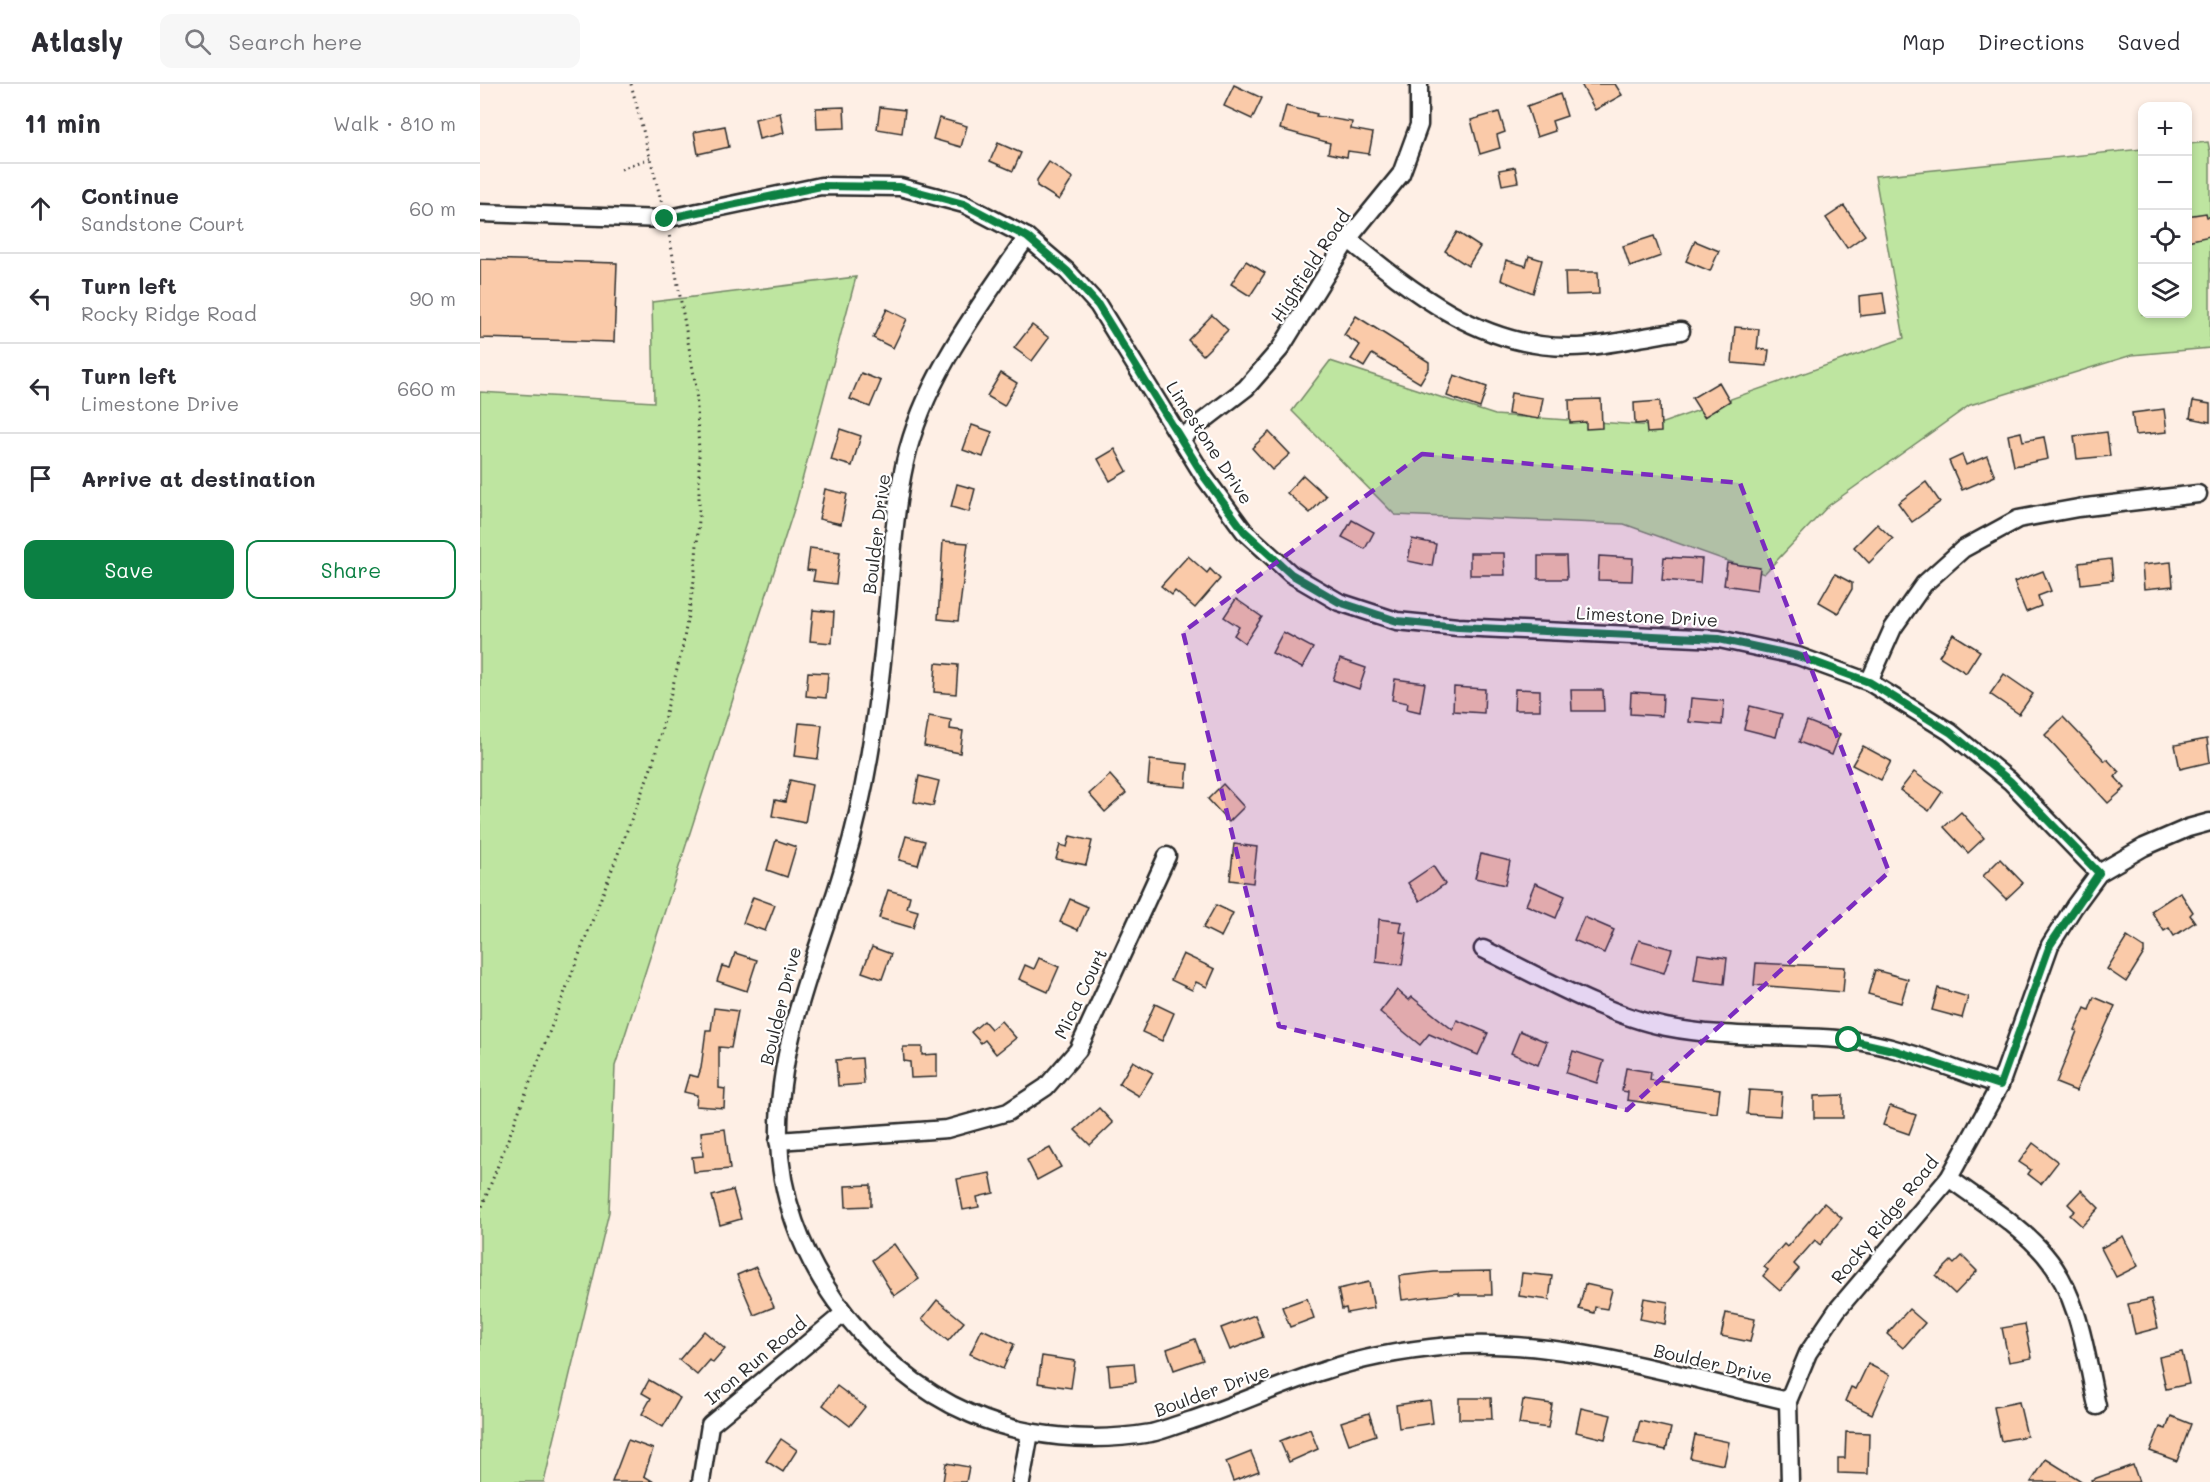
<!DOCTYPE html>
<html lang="en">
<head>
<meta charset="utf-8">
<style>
  body { margin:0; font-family:Mali,sans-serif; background:#f7f7f7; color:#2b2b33 }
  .controls { position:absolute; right:18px; top:18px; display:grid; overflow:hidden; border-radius:12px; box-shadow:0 3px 9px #0003 }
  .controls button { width:54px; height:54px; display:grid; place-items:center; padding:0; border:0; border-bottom:2px solid #e1e1e2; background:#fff; color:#2b2b33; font:30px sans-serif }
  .stop { position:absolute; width:18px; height:18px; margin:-14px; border:4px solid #0b8043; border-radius:50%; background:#fff }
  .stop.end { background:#0b8043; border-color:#fff; box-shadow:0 2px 6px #0008 }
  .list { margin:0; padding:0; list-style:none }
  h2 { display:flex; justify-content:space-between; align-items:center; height:78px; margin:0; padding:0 24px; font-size:26px }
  h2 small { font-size:20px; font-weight:400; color:#7c7c81 }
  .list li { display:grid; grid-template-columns:39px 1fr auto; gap:18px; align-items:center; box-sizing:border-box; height:90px; padding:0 24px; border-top:2px solid #e1e1e2 }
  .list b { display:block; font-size:22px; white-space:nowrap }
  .list p { margin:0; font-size:20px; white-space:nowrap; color:#7c7c81 }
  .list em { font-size:20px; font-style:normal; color:#7c7c81 }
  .actions { display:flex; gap:12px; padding:18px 24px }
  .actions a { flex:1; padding:14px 0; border:2px solid #0b8043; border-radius:12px; text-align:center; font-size:21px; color:#0b8043 }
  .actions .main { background:#0b8043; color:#fff }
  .icon { flex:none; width:33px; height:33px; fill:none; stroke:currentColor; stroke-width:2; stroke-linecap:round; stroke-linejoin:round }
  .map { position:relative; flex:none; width:1730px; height:1398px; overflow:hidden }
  header { display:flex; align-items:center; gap:36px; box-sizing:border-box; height:84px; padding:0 30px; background:#fff; border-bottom:2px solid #e1e1e2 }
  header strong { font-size:28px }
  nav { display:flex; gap:33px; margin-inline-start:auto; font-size:21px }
  .search { width:420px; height:54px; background:#f7f7f7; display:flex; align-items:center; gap:15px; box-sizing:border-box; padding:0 21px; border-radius:12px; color:#7c7c81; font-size:22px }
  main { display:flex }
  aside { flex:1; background:#fff }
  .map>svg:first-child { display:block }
</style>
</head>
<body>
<header>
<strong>Atlasly</strong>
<div class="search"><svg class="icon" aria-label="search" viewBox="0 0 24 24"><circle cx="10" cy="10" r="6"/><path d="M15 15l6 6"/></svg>Search here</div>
<nav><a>Map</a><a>Directions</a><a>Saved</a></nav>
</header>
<main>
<aside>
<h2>11 min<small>Walk · 810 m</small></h2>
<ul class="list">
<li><svg class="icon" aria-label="ahead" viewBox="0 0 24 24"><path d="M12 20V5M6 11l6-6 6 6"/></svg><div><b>Continue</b><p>Sandstone Court</p></div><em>60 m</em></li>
<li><svg class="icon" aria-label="left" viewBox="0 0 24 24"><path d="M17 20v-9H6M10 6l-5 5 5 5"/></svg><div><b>Turn left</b><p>Rocky Ridge Road</p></div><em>90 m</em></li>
<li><svg class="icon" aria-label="left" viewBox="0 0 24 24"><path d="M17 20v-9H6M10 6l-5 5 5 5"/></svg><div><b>Turn left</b><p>Limestone Drive</p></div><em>660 m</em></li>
<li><svg class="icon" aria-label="arrive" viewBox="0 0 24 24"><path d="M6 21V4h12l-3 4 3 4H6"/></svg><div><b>Arrive at destination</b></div></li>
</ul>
<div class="actions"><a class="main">Save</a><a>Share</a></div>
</aside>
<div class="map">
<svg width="1730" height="1398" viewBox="0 0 1730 1398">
  <rect width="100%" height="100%" fill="#feefe5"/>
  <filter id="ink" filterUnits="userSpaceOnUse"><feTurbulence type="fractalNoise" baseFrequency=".0167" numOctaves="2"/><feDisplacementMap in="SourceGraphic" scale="12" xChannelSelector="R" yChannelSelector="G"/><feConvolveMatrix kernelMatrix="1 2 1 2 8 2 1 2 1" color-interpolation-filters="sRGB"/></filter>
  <g filter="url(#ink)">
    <!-- green -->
    <g fill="#bee5a0" stroke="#748866" stroke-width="1.5">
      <path d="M1728,58L1730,68V264L1652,271L1490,321L1348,422L1284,490L1144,440L915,431L812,327L850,277L1015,331L1174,342L1424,254L1395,92L1662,65V230H1708V60Z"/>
      <path d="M376,193L316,419L135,982L129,1128L64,1398H0V308L174,318L172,218Z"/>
    </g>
    <!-- building -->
    <g fill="#facaa9" stroke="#2b2b2b" stroke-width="1.5">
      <path d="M1101,0H1135L1142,11L1115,26Z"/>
      <path d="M754,1L782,14L772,35L744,22Z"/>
      <path d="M1080,10L1087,32L1072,37L1075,47L1057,53L1047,22Z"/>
      <path d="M806,22L837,30L836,32L872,38L871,45L893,49L889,70L868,67L867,73L848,69L850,59L800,45Z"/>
      <path d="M364,23L365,44L337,45L336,24Z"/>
      <path d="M400,23L425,26L422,49L397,45Z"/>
      <path d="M1019,28L1025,48L1017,51L1020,64L1000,70L991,36Z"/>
      <path d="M300,29L304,49L279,55L275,35Z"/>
      <path d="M459,34L487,42L481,63L453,55Z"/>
      <path d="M245,42L249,63L218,70L214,48Z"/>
      <path d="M518,59L541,69L533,87L510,77Z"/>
      <path d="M569,78L593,94L579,116L557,102V96Z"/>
      <path d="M1035,83L1038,98L1022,101L1019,86Z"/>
      <path d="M1364,122L1385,151L1367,164L1346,134Z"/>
      <path d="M1726,129L1727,133H1730V152L1707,157V132Z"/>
      <path d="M977,148L1000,163L988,182L965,167Z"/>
      <path d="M1174,152L1181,172L1150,183L1143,162Z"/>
      <path d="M1215,157L1239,167L1230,187L1206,177Z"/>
      <path d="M1049,172L1062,176L1053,209L1021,196L1026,176L1046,182Z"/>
      <path d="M0,175L137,179L134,258L0,254Z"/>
      <path d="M766,177L785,189L770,212L751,200Z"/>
      <path d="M1085,188H1118L1119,210L1086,211Z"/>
      <path d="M1403,209L1406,229L1380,232L1379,212Z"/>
      <path d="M407,225L427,235L413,264L393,254Z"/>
      <path d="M732,231L748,246L723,271L708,256Z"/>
      <path d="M876,232L949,278V284L940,299L892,270L884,283L871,275L880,261L864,251Z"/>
      <path d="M552,241L569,254L552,277L534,264Z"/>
      <path d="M1255,243L1279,245L1277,265L1289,266L1287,282L1252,279Z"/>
      <path d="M381,289L401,297L390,323L370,315Z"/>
      <path d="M521,289L537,299L524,322L507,312Z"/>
      <path d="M974,291L1007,303L1000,324L967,312Z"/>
      <path d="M1239,298L1250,317L1224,333L1212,314Z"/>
      <path d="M1031,309L1063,314L1059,335L1028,330Z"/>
      <path d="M1121,315L1122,344L1106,345V338L1090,339L1089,316Z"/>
      <path d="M1180,317L1181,348L1167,349L1166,339L1155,340L1154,319Z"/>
      <path d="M1713,317L1730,320V338L1710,334Z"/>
      <path d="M1684,325L1687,348L1655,351L1652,329Z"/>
      <path d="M492,341L512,348L503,373L483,366Z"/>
      <path d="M360,345L381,352L372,382L351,376Z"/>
      <path d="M789,348L810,370L792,386L772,364Z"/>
      <path d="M1541,348L1543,357L1564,353L1568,375L1534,382L1528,351Z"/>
      <path d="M1627,348L1630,372L1597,375L1594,352Z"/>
      <path d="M635,365L647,387L630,397L618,375Z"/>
      <path d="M1482,371L1486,381L1507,372L1515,392L1482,406L1469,377Z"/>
      <path d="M823,391L846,412L830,429L807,409Z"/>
      <path d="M1446,398L1460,418L1432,438L1418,419Z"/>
      <path d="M477,400L495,405L489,428L471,423Z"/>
      <path d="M345,405L367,410L361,440L339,435Z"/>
      <path d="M872,436L894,448L885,465L862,453Z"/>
      <path d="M1397,440L1413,455L1389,479L1374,463Z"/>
      <path d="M932,455L956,460L952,482L928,477Z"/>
      <path d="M463,457L488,459L478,537L458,535Z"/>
      <path d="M330,464L360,468L356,500L333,497L335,487L327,486Z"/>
      <path d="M990,469H1024L1025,491H990Z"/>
      <path d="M708,472L727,489L730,485L740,495L715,524L695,507L692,511L681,502Z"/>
      <path d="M1058,472H1086L1087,495H1058Z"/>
      <path d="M1119,472L1153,474L1152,497L1118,496Z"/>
      <path d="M1184,473L1222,475L1220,499L1182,496Z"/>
      <path d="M1631,475L1633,496L1601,500L1599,479Z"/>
      <path d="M1691,478L1693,502L1664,505L1662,481Z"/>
      <path d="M1247,479L1280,484L1277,506L1244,501Z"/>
      <path d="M1563,487L1571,507L1558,512L1561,522L1546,528L1534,498Z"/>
      <path d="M1355,490L1372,499V505L1358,529L1339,518Z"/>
      <path d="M756,515L782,533L765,559L754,551L759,543L744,533Z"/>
      <path d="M333,526L354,528L352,559L330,557Z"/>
      <path d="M803,548L833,564L822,584L792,569Z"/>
      <path d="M1473,550L1500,567L1486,589L1459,572Z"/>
      <path d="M860,575L886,584L879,605L853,596Z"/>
      <path d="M456,579L478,581L476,610L454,608Z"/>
      <path d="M328,588L348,589L346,614L326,612Z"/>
      <path d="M1524,590L1553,610L1539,630L1510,610Z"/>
      <path d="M915,595L945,599L940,628L927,625L928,619L912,616Z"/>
      <path d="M974,603L1005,605L1004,629L973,627Z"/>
      <path d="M1035,605L1060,606V626H1034Z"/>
      <path d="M1091,606H1123L1124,627H1092Z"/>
      <path d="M1151,608L1183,610L1182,632L1150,630Z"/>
      <path d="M1211,614L1244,617L1242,641L1209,638Z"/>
      <path d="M1270,622L1302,630L1296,653L1264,645Z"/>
      <path d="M449,632L471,636L470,645L483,647L480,669L444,662Z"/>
      <path d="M1583,633L1625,677L1627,675L1639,688L1635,693L1645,704L1628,719L1565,651Z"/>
      <path d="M1327,637L1360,650L1352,671L1319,658Z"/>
      <path d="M319,639L342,641L338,675L315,672Z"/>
      <path d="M1727,655L1730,678L1700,685L1695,661Z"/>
      <path d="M1383,662L1411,677L1401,696L1372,681Z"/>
      <path d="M670,676L708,680L706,703L668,700Z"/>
      <path d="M1434,688L1462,708L1449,727L1420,706Z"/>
      <path d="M630,691L646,709L625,728L609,710Z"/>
      <path d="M439,692L459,697L453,722L434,718Z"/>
      <path d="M310,696L332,701L325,739L292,732L295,716L305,718Z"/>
      <path d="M743,700L764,723L749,738L728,715Z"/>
      <path d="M1481,728L1504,754L1488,769L1464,743Z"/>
      <path d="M426,752L445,757L438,781L419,776Z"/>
      <path d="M590,752L612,757L606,781L576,775L580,761L587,763Z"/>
      <path d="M296,756L316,763L307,793L287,786Z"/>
      <path d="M754,760L777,763L773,799L750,796Z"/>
      <path d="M1001,770L1030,777L1025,801L995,794Z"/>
      <path d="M1520,775L1543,799L1526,815L1503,792Z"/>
      <path d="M953,782L965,800L940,817L928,799Z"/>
      <path d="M1055,799L1085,812L1076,834L1046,821Z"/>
      <path d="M408,806L430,812L427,824L438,827L433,844L399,834Z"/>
      <path d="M1700,808L1713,828L1710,831L1715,838L1694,852L1689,844L1684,847L1671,827Z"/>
      <path d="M273,813L295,821L285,847L263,839Z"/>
      <path d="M590,815L608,823L598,846L580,838Z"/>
      <path d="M736,821L753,829L741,853L723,844Z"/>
      <path d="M1104,833L1134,846L1124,869L1094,856Z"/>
      <path d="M899,835L922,838L920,848L927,849L922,881L896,878Z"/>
      <path d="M1647,853L1664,864V869L1646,898L1627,885Z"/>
      <path d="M1159,856L1192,865L1184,889L1151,879Z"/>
      <path d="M392,863L411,870L402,895L382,888Z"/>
      <path d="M255,869L277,876L267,907L237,897L242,882L250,884Z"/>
      <path d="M703,870L735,885L727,903L716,898L712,906L691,896Z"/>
      <path d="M1218,870L1247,874L1244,900L1214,896Z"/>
      <path d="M559,874L579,883L568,908L539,895L545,881L554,885Z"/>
      <path d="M1276,879L1365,883L1363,908L1274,901Z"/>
      <path d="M1395,886L1428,895L1421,919L1388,910Z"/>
      <path d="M1458,904L1488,913L1482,934L1452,926Z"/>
      <path d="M917,906L929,916L932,913L973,946L977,936L1008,949L998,971L949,950L940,961L900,928Z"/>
      <path d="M1614,913L1635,922L1596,1007L1576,999L1597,947L1595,946L1605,924L1609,926Z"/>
      <path d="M675,920L694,929L682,957L662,948Z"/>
      <path d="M234,924L258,927L251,964L239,963V1004L245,1005L244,1024L216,1022L217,1011L204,1008L209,991L218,993L221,984L226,946H231Z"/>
      <path d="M504,937L511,945L521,937L536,954L516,970L505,956L501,959L491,948Z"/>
      <path d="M1040,947L1067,958L1058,981L1031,969Z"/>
      <path d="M423,963H442V971L457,970V993L431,994L430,978L424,977Z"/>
      <path d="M1093,967L1124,977L1117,999L1086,989Z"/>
      <path d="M382,974L384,1000L358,1002L356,976Z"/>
      <path d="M653,977L673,989L659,1012L639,1000Z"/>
      <path d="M1146,984L1171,988L1170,996L1240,1005L1237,1029L1147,1016L1148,1008L1142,1007Z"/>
      <path d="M1269,1006L1302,1008L1300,1032L1267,1030Z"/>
      <path d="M1363,1011V1034H1334V1012Z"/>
      <path d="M1410,1022L1436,1031L1429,1050L1403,1041Z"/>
      <path d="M619,1024L633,1039L610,1061L595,1046Z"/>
      <path d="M245,1045L250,1085L214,1088L212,1073L223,1072L221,1048Z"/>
      <path d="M1553,1059L1578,1078L1561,1100L1548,1090L1551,1086L1539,1078Z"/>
      <path d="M570,1064L581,1083L557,1096L547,1076Z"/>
      <path d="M510,1089L514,1109L497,1113L499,1123L483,1126L477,1095Z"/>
      <path d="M391,1101V1122L366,1123L365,1102Z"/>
      <path d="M253,1106L261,1135L240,1141L232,1112Z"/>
      <path d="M1601,1106L1619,1124L1602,1142L1590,1131L1595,1127L1588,1120Z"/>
      <path d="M1344,1119L1362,1134L1340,1161L1335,1156L1314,1180L1319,1185L1300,1207L1283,1192L1288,1186L1284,1183L1304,1160L1307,1163Z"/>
      <path d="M1643,1152L1658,1182L1636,1193L1621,1164Z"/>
      <path d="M414,1160L439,1195L414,1212L392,1176Z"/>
      <path d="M1482,1172L1497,1187L1475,1210L1456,1192L1471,1177L1474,1180Z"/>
      <path d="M276,1183L294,1223L274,1231L257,1191Z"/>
      <path d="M1011,1187L1012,1211H979V1209L922,1216L919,1192L954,1188Z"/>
      <path d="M1042,1189L1072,1192L1069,1216L1039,1212Z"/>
      <path d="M889,1198L894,1224L867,1229L866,1224L862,1225L858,1205Z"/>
      <path d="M1105,1200L1132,1206L1127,1225L1115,1223L1114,1229L1099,1225Z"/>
      <path d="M827,1214L834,1234L810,1243L802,1223Z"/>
      <path d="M1164,1214L1188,1218L1185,1240L1160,1235Z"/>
      <path d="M1671,1215L1678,1244L1655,1250L1648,1220Z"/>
      <path d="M457,1216L484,1238L468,1257L442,1235Z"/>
      <path d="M1429,1225L1445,1239L1423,1264L1407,1250Z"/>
      <path d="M1246,1229L1275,1235L1270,1258L1241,1252Z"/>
      <path d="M775,1231L783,1253L750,1266L741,1244Z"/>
      <path d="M1545,1240L1552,1274L1529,1278L1522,1244Z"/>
      <path d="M502,1245L534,1260L523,1285L490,1270Z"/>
      <path d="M224,1247L245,1265L233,1279L230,1276L217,1291L199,1276Z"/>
      <path d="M715,1255L723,1276L694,1286L687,1265Z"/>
      <path d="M1702,1268L1709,1300L1686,1305L1679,1273Z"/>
      <path d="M562,1272L595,1277L591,1304L558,1299Z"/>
      <path d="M654,1279L656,1298L630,1301L628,1281Z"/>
      <path d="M1388,1280L1410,1291L1392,1330L1365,1317L1371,1303L1376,1305Z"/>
      <path d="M169,1296L200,1314L183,1343L162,1330L171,1314L162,1309Z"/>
      <path d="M357,1302L385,1323L370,1342L343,1321Z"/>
      <path d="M979,1314H1011L1012,1335H979Z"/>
      <path d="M950,1316L953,1339L919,1344L916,1321Z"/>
      <path d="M1043,1316L1072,1320L1068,1344L1039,1340Z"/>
      <path d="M1539,1318L1547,1352L1521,1357L1514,1323Z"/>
      <path d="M1101,1324L1131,1331L1125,1355L1096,1348Z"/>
      <path d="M889,1329L896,1351L869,1360L861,1338Z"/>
      <path d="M1691,1332L1711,1340L1697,1377L1670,1367L1680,1343L1686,1345Z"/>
      <path d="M1160,1337L1191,1344L1186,1366L1154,1359Z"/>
      <path d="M830,1345L838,1365L809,1378L800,1357Z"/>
      <path d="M1366,1348L1389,1349L1388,1390L1358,1389V1374H1365Z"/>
      <path d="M1215,1351L1249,1358L1244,1381L1210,1374Z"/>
      <path d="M301,1355L317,1366L303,1388L286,1377Z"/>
      <path d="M148,1356L173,1365L164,1392L174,1398H132Z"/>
      <path d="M771,1368L779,1387L753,1397L746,1378Z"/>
      <path d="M1566,1375L1603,1398H1551Z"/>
      <path d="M466,1379L489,1383L486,1398H463Z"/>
      <path d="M1653,1381L1659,1398H1612L1611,1396Z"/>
    </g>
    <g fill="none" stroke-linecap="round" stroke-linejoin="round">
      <!-- street casing -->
      <g stroke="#2b2b2b" stroke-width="21">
        <g id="street">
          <path d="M0,129L185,135L341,102L420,103L484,120L547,153L587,187L618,221L725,394L764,447L811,490L859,518L917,537L978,543L1239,555L1318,572L1389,598L1470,648L1530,697L1619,789"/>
          <path d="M547,153C499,223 444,294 425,378C414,427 412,479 407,528C399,614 389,699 364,782C338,871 297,958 299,1053C300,1168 386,1285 491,1330C545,1354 613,1359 671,1349C685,1346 698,1340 712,1336C756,1321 799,1301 843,1287C883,1273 927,1266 969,1262C1078,1253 1202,1293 1308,1317"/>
          <path d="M868,155C932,208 1001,263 1088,263C1120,264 1168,251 1201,247"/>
          <path d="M701,354L766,304L800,265L868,155L921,90L939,41V0"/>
          <path d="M1389,598L1413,544L1444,500L1483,465L1538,435L1598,424L1718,410"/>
          <path d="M1003,865C1059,892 1125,931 1186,943C1247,955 1307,950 1368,956C1419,961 1471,985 1520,1001"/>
          <path d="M298,1057L467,1045L528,1028L566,1003L598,966L687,772"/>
          <path d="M1469,1094C1501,1118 1540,1141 1565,1171C1600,1212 1606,1272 1617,1322"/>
          <path d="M221,1398L230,1341L363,1230"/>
          <path d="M541,1398L550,1349"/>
          <path d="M1310,1398L1308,1317L1328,1269L1357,1226L1469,1094L1520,1001L1570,861L1594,823L1619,789L1664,763L1708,744L1730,738"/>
        </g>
      </g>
      <!-- path -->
      <g stroke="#2b2b2b" stroke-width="3" stroke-dasharray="1.5 4.5" stroke-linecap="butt">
        <path d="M151,0L182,120"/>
        <path d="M141,85L170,74"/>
        <path d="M0,1128L173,679L202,566L214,497L219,436V369L216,303L189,150"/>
      </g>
      <!-- street -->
      <use href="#street" stroke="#fff" stroke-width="16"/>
    </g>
  </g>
  <g fill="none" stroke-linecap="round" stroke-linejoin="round" filter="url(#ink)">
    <!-- route -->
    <path stroke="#0b8043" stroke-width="8" d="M185,135L341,102L420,103L484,120L547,153L587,187L618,221L725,394L764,447L811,490L859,518L917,537L978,543L1239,555L1318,572L1389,598L1470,648L1530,697L1619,789L1570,861L1520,1001L1417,967L1369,956"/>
  </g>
  <!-- marked area -->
  <path fill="#7b2cbf" fill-opacity="0.2" stroke="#7b2cbf" stroke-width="4.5" stroke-dasharray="12 8" stroke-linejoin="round" d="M942,370L1260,399L1409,788L1147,1026L799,942L703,548Z"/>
  <g text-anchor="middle" stroke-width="4.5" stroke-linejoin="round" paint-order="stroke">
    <!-- street labels -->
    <g font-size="18" fill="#2b2b2b" stroke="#fff">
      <text transform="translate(831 182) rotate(-57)" y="6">Highfield Road</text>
      <text transform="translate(729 359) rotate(57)" y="6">Limestone Drive</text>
      <text transform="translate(397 450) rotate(-83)" y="6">Boulder Drive</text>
      <text transform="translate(1167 533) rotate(3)" y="6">Limestone Drive</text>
      <text transform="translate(601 910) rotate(-64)" y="6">Mica Court</text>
      <text transform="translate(301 922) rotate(-76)" y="6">Boulder Drive</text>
      <text transform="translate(1405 1136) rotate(-51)" y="6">Rocky Ridge Road</text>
      <text transform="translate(276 1277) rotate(-40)" y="6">Iron Run Road</text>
      <text transform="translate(1233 1280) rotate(13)" y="6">Boulder Drive</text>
      <text transform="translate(732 1307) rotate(-20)" y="6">Boulder Drive</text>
    </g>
  </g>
</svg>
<div class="controls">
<button>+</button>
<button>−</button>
<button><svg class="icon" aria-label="locate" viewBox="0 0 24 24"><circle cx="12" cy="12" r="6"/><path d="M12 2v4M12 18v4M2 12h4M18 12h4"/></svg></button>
<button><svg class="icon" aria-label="layers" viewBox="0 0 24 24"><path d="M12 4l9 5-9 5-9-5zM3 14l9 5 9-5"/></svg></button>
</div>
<div class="stop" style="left:1369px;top:956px"></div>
<div class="stop end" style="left:185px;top:135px"></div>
</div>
</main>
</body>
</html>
